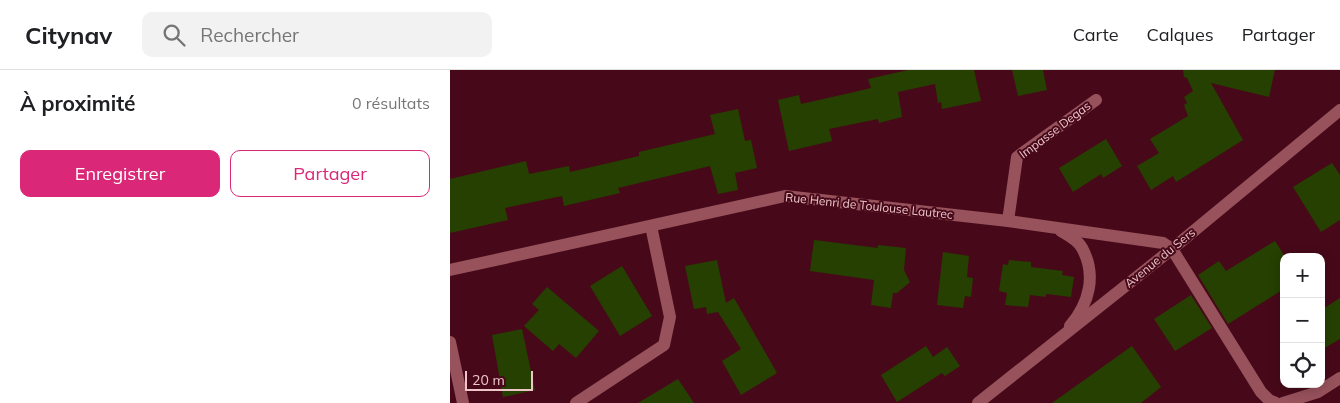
<!DOCTYPE html>
<html lang="fr">
<head>
<meta charset="utf-8">
<style>
  body { margin:0; font-family:Mulish,sans-serif; background:#f2f2f2; color:#202124 }
  .controls { position:absolute; right:15px; bottom:15px; display:grid; overflow:hidden; border-radius:10px; box-shadow:0 2px 12px #0003 }
  .controls button { width:45px; height:45px; display:grid; place-items:center; padding:0; border:0; border-bottom:1px solid #e0e0e0; background:#fff; color:#202124; font:25px sans-serif }
  .scale { position:absolute; left:15px; bottom:12px; width:68px; box-sizing:border-box; padding-left:5px; border:2px solid #eec6ca; border-top:0; font-size:14px; line-height:18px; white-space:nowrap; color:#eec6ca; -webkit-text-stroke:4px #470919; paint-order:stroke }
  .list { margin:0; padding:0; list-style:none }
  h2 { display:flex; justify-content:space-between; align-items:center; height:65px; margin:0; padding:0 20px; font-size:21px }
  h2 small { font-size:16px; font-weight:400; color:#757577 }
  .actions { display:flex; gap:10px; padding:15px 20px }
  .actions a { flex:1; padding:11px 0; border:1px solid #db2777; border-radius:10px; text-align:center; font-size:18px; color:#db2777 }
  .actions .main { background:#db2777; color:#fff }
  .icon { flex:none; width:28px; height:28px; fill:none; stroke:currentColor; stroke-width:2; stroke-linecap:round; stroke-linejoin:round }
  .map { position:relative; flex:none; width:890px; height:333px; overflow:hidden }
  header { display:flex; align-items:center; gap:30px; box-sizing:border-box; height:70px; padding:0 25px; background:#fff; border-bottom:1px solid #e0e0e0 }
  header strong { font-size:24px }
  nav { display:flex; gap:28px; margin-inline-start:auto; font-size:18px }
  .search { width:350px; height:45px; background:#f2f2f2; display:flex; align-items:center; gap:12px; box-sizing:border-box; padding:0 18px; border-radius:10px; color:#757577; font-size:19px }
  main { display:flex }
  aside { flex:1; background:#fff }
  .map>svg:first-child { display:block }
</style>
</head>
<body>
<header>
<strong>Citynav</strong>
<div class="search"><svg class="icon" aria-label="search" viewBox="0 0 24 24"><circle cx="10" cy="10" r="6"/><path d="M15 15l6 6"/></svg>Rechercher</div>
<nav><a>Carte</a><a>Calques</a><a>Partager</a></nav>
</header>
<main>
<aside>
<h2>À proximité<small>0 résultats</small></h2>
<ul class="list">
</ul>
<div class="actions"><a class="main">Enregistrer</a><a>Partager</a></div>
</aside>
<div class="map">
<svg width="890" height="333" viewBox="0 0 890 333">
  <rect width="100%" height="100%" fill="#470919"/>
  <!-- building -->
  <g fill="#254001">
    <path d="M458,0H524L531,31L492,39L491,32L488,33L485,14L448,22L452,47L429,53L428,49L379,59L382,71L339,81L328,30L349,25L351,34L400,23L421,18L418,9Z"/>
    <path d="M562,0H593L597,20L568,26Z"/>
    <path d="M733,0H825L819,27L761,13L793,70L726,112L723,106L701,120L687,96L709,83L700,69L738,46L734,35L737,33L734,27L743,21L737,8L734,7Z"/>
    <path d="M288,39L295,71L301,70L307,98L285,103L288,120L268,124L260,96L168,118L170,123L114,136L112,126L55,138L58,150L0,163V109L76,91L79,104L119,96L120,102L189,86V82L265,64L260,45Z"/>
    <path d="M656,69L672,96L653,108L651,104L623,122L609,98Z"/>
    <path d="M882,93L890,105V150L871,162L843,117Z"/>
    <path d="M364,170L428,178V175L456,178L454,200L460,212L447,223H443L441,238L421,235L424,210L360,201Z"/>
    <path d="M825,171L834,185V219L778,254L748,205L769,191L776,201Z"/>
    <path d="M493,182L519,186L517,207L523,208L521,227L515,226L513,238L487,235Z"/>
    <path d="M267,190L276,233L284,228L327,303L291,325L272,291L291,279L268,242L257,244L256,237L244,239L235,196Z"/>
    <path d="M559,190L581,192V197L613,201L612,205L624,207L621,227L596,224V227L580,225L578,237L555,235L557,223L549,221L553,194L558,195Z"/>
    <path d="M172,196L202,246L170,266L140,216Z"/>
    <path d="M97,217L149,261L126,288L109,274L103,281L74,256L89,240L82,234Z"/>
    <path d="M741,225L762,258L725,281L704,249Z"/>
    <path d="M890,228V269L871,280V240Z"/>
    <path d="M72,259L85,320L53,327L42,265Z"/>
    <path d="M476,276L483,287L497,277L510,296L495,306L492,303L447,332L431,305Z"/>
    <path d="M682,276L711,317L691,333H602Z"/>
    <path d="M228,309L244,333H188Z"/>
  </g>
  <g fill="none" stroke-linecap="round" stroke-linejoin="round">
    <!-- service -->
    <g stroke="#97525c" stroke-width="12">
      <path d="M722,179L811,322L819,330L826,333"/>
      <path d="M833,333L868,322L890,308"/>
    </g>
    <!-- minor -->
    <g stroke="#97525c" stroke-width="12">
      <path d="M558,151L567,87L646,30"/>
      <path d="M611,161C618,165 628,170 632,178C647,205 639,234 620,256"/>
      <path d="M0,200L335,126L558,151L713,173L722,179"/>
      <path d="M0,272L13,333"/>
      <path d="M126,333L214,275L220,247L201,156"/>
    </g>
    <!-- tertiary -->
    <path stroke="#97525c" stroke-width="12" d="M528,333L722,179L890,40"/>
  </g>
  <g text-anchor="middle" stroke-width="4" stroke-linejoin="round" paint-order="stroke">
    <!-- street labels -->
    <g font-size="12" fill="#eec6ca" stroke="#470919">
      <text transform="translate(605 60) rotate(-37)" y="4">Impasse Degas</text>
      <text transform="translate(419 136) rotate(6)" y="4">Rue Henri de Toulouse Lautrec</text>
      <text transform="translate(710 188) rotate(-39)" y="4">Avenue du Sers</text>
    </g>
  </g>
</svg>
<div class="controls">
<button>+</button>
<button>−</button>
<button><svg class="icon" aria-label="locate" viewBox="0 0 24 24"><circle cx="12" cy="12" r="6"/><path d="M12 2v4M12 18v4M2 12h4M18 12h4"/></svg></button>
</div>
<div class="scale">20 m</div>
</div>
</main>
</body>
</html>
